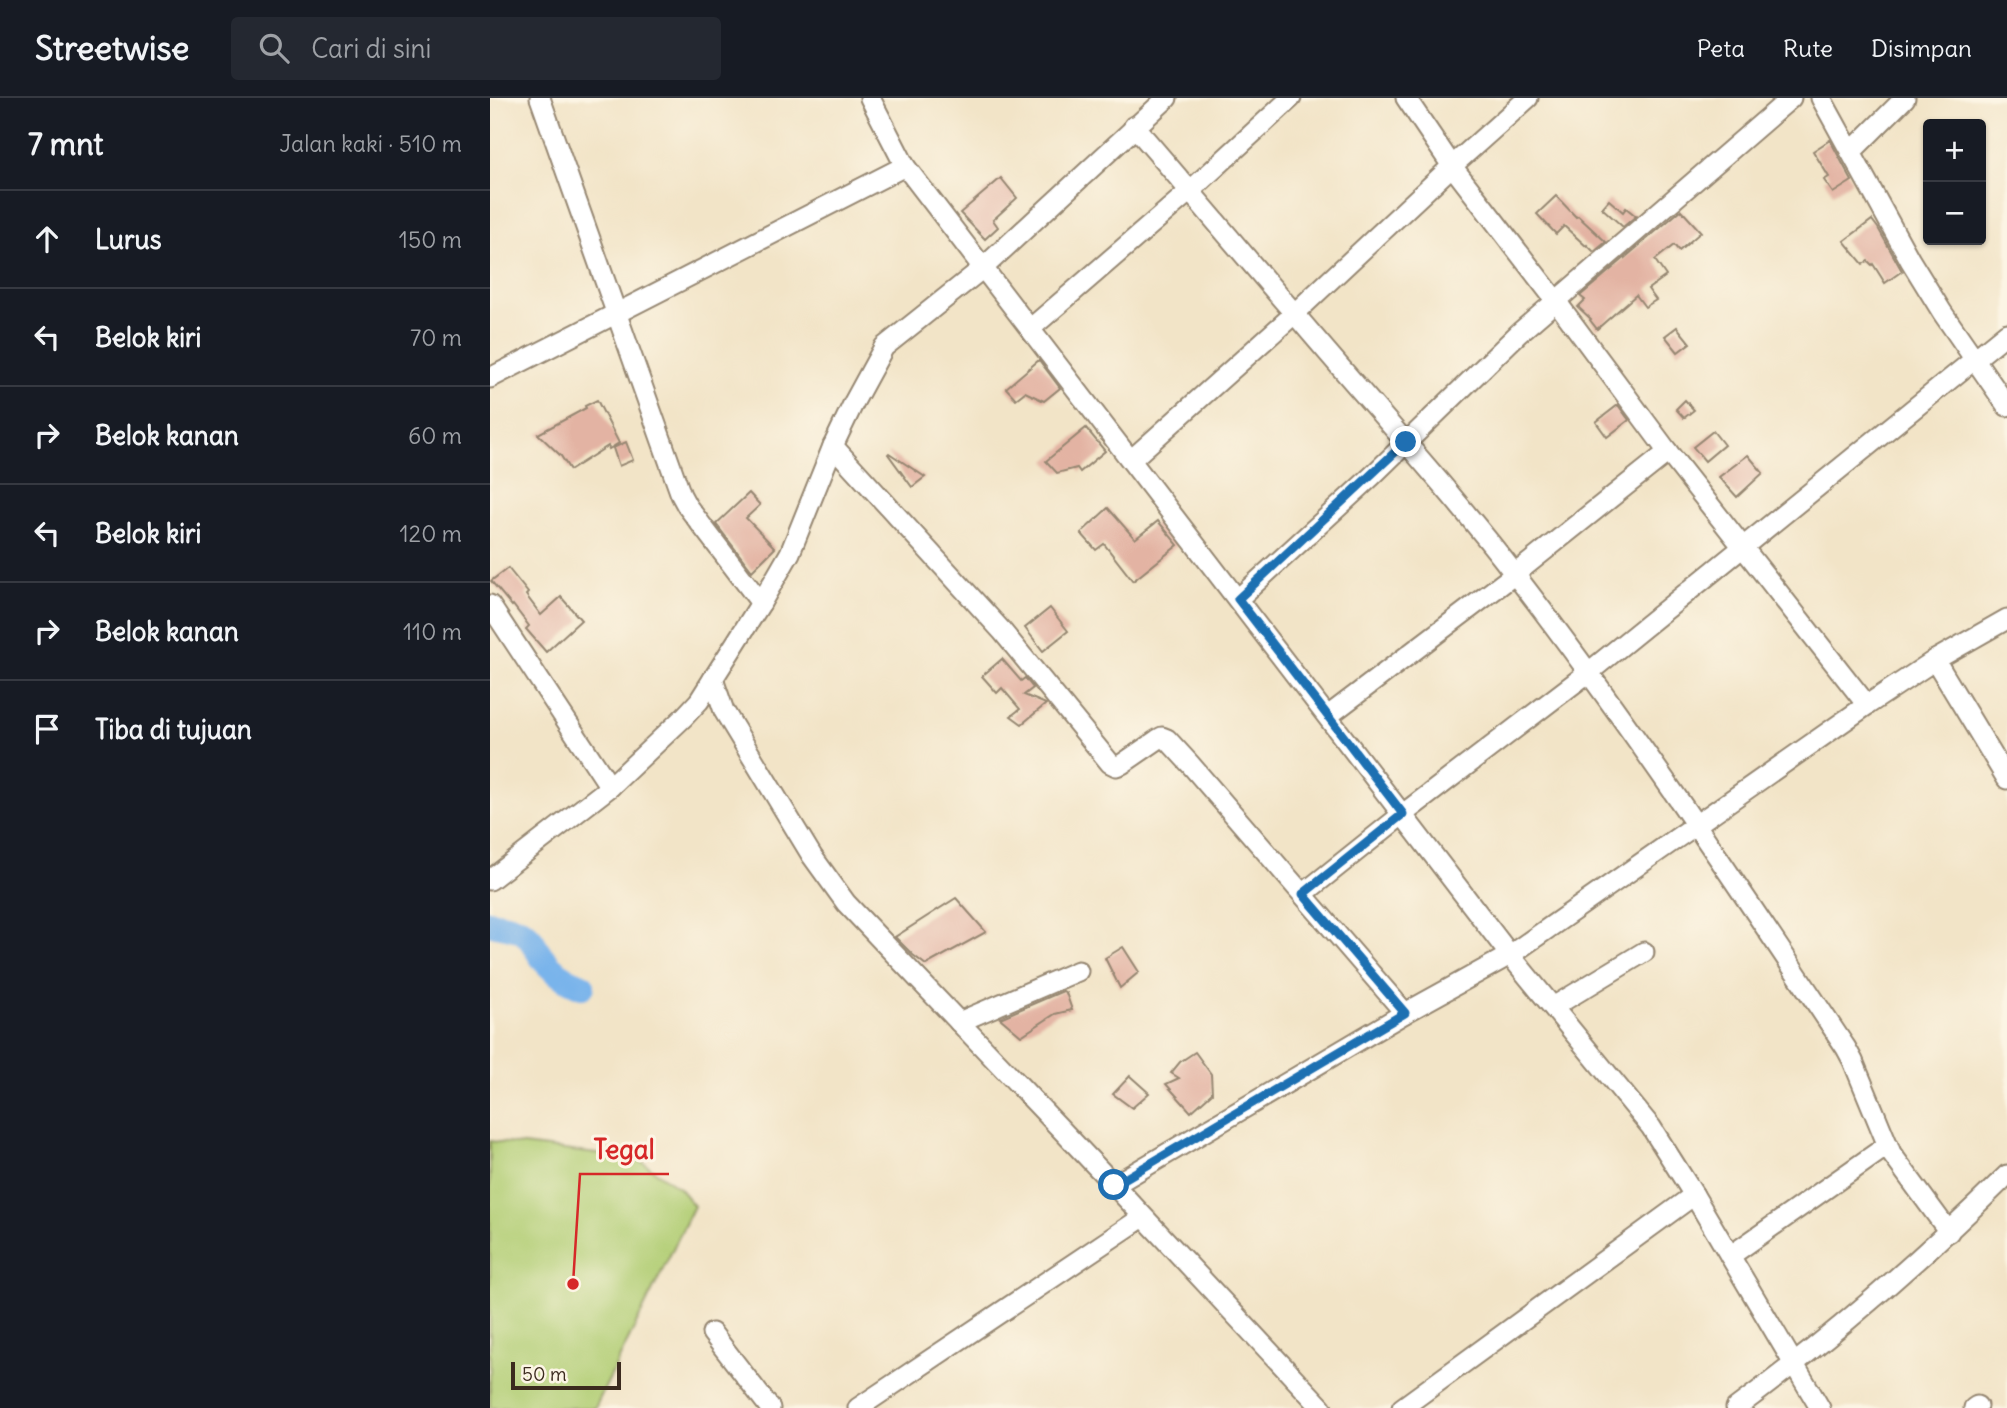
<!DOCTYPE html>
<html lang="id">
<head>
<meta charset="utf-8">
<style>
  body { margin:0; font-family:Delius,sans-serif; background:#242831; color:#f1f3f6 }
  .controls { position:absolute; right:21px; top:21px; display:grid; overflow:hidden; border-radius:7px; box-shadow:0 2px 5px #0004 }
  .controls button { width:63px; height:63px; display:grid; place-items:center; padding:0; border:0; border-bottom:2px solid #363941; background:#171b24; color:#f1f3f6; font:35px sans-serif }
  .scale { position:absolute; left:21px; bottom:18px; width:110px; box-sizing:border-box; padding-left:7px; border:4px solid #3b2a1e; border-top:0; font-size:19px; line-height:24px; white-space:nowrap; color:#3b2a1e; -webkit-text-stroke:5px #fcf5e5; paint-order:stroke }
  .stop { position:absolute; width:21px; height:21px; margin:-16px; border:5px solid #1f6fb2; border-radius:50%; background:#fff }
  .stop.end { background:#1f6fb2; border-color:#fff; box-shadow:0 2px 7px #0008 }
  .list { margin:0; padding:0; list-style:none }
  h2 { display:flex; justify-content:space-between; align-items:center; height:91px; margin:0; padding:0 28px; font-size:30px }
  h2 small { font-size:23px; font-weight:400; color:#9ea1a6 }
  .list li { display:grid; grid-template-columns:46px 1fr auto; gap:21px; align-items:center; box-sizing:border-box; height:98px; padding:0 28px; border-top:2px solid #363941 }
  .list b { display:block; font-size:26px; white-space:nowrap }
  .list em { font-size:23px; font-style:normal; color:#9ea1a6 }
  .icon { flex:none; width:38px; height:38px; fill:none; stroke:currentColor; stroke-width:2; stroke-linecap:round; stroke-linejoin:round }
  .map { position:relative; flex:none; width:1517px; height:1310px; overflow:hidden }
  header { display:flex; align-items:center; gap:42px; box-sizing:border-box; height:98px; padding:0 35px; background:#171b24; border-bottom:2px solid #363941 }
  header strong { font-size:33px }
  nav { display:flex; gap:38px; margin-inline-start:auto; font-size:24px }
  .search { width:490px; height:63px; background:#242831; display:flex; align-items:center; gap:18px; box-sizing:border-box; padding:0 24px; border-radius:7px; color:#9ea1a6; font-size:26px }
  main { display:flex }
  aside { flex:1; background:#171b24 }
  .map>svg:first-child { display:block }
</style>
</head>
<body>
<header>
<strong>Streetwise</strong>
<div class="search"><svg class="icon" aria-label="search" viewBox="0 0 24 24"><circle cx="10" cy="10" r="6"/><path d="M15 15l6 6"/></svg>Cari di sini</div>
<nav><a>Peta</a><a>Rute</a><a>Disimpan</a></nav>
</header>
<main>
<aside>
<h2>7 mnt<small>Jalan kaki · 510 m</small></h2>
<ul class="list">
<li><svg class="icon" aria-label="ahead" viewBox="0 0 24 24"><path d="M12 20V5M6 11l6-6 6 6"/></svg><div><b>Lurus</b></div><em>150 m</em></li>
<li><svg class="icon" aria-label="left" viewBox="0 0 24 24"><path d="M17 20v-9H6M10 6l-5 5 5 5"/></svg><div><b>Belok kiri</b></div><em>70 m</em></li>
<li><svg class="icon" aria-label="right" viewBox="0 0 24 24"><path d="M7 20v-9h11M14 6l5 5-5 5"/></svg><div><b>Belok kanan</b></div><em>60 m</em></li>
<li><svg class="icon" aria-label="left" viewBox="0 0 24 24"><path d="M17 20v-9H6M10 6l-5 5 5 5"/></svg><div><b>Belok kiri</b></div><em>120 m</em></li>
<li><svg class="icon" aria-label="right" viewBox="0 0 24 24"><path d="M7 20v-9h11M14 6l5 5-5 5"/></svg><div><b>Belok kanan</b></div><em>110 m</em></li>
<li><svg class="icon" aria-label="arrive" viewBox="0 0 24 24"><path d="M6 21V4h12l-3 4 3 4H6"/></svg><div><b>Tiba di tujuan</b></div></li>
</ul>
</aside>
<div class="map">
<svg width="1517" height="1310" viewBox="0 0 1517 1310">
  <rect width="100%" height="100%" fill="#fcf5e5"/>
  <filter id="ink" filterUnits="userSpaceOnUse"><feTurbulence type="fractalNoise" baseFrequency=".0143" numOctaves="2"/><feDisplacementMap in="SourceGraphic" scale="14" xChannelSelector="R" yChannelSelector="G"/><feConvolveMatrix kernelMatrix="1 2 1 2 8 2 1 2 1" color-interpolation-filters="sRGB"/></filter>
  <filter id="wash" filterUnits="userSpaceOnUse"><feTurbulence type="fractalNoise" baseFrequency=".00686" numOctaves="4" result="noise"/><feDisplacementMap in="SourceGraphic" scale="28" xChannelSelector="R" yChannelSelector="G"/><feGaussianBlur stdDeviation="1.57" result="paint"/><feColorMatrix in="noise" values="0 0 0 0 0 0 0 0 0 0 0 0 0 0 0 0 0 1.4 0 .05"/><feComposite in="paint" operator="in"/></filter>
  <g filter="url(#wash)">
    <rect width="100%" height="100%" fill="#f2e4c7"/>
    <!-- green -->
    <path fill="#b1cd73" stroke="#767c48" stroke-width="2" d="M0,1043L148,1061L189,1090L204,1108L105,1310H0Z"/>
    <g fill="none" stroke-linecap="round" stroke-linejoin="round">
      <!-- river -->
      <path stroke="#79b4eb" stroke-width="26" d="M0,825C10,827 23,828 32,833C43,840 45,850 52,859C62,873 76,882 92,888"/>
    </g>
    <g id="blocks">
      <!-- building -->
      <g fill="#e3b3a3">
        <path d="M1340,42L1362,83L1343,95L1334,82L1339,79L1323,53Z"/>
        <path d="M511,80L527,100L503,122L508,129L495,141L470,115Z"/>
        <path d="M1066,98L1086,119L1088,118L1116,144L1104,154L1097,147L1096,148L1074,128L1066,136L1047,116Z"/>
        <path d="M1119,102L1133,114L1136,110L1146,118L1133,129L1112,110Z"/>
        <path d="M1191,112L1211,134L1189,153L1184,147L1165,162L1176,178L1158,191L1166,202L1155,209L1146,197L1107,231L1100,222L1101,221L1088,209L1095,202L1090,198Z"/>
        <path d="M1382,122L1388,130L1412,173L1395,185L1383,166L1382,167L1378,163L1373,166L1354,143Z"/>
        <path d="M1187,229L1200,245L1188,254L1175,238Z"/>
        <path d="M549,262L570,290L554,303L535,294L526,301L516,290Z"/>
        <path d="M107,302L129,345L119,351L118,348L80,372L71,358L48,336L96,310L95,308Z"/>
        <path d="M1195,302L1204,312L1194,320L1186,311Z"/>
        <path d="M1128,307L1139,322L1117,339L1106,324Z"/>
        <path d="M596,330L615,353L590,374L587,370L567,375L556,363Z"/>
        <path d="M1223,333L1234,347L1215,363L1203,349Z"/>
        <path d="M136,344L143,362L129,368L123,350Z"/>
        <path d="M399,355L435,379L422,389L398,356Z"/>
        <path d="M1258,357L1273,375L1247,399L1229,379Z"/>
        <path d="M259,395L270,407L256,420L285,450L262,473L226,426Z"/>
        <path d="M618,410L645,441L668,423L688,447L643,483L614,446L606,452L591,435Z"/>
        <path d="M18,470L38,495L36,497L51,517L71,499L91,522L56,554L36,531L39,528L23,507L22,508L1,483Z"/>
        <path d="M560,510L578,533L553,553L535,530Z"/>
        <path d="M512,561L531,583L535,580L543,590L534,597L556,606L532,626L521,618L530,611L512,590L507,595L492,578Z"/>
        <path d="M466,800L496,834L436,867L423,857L405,839Z"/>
        <path d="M633,849L649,874L630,890L615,860Z"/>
        <path d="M573,893L576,895L582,912L565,916L531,938L510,920Z"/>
        <path d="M705,954L721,976L722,995L701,1014L676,986L689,980L681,975L690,964Z"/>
        <path d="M640,978L659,995L642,1010L623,996Z"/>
      </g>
    </g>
  </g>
  <g filter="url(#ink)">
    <use href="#blocks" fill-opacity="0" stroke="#968772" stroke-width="2"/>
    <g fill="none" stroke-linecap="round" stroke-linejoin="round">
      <!-- minor casing -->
      <g stroke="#968772" stroke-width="23">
        <g id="minor">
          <path d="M50,0L191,397L197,408L271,505"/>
          <path d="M380,0L415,68L1020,857L1161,1029L1204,1097L1330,1310"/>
          <path d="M916,0L962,68L1066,203L1178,354L1377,607"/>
          <path d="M1331,0L1420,162L1452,214L1517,308"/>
          <path d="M644,28C698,90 750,153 804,215C878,303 957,388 1027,479C1144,631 1250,791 1356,950L1363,963L1401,1055L1459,1134"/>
          <path d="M1361,54L1415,0"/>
          <path d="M540,231L701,92L801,0"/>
          <path d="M0,280L415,68"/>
          <path d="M343,348L512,533L620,665L626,668L632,666L667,642L672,639L677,641L700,666L915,915"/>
          <path d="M641,362L804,216L962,68L1038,0"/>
          <path d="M748,501L882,378L1029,235L1301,0"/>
          <path d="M0,507L120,689"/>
          <path d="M1445,562L1517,681"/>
          <path d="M223,581L234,613L322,758L356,805L624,1087L832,1310"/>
          <path d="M838,618L1025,476L1178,354"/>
          <path d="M0,782L120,689L194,619L209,603L271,505L300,455L343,348L364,304L394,249L493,170L677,0"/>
          <path d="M813,796L913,716L1099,574L1517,235"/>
          <path d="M1063,909L1154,854"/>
          <path d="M469,924L588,873"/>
          <path d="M624,1087L915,915L1020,857L1377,607L1445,562L1517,521"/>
          <path d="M1240,1158L1398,1047"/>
          <path d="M222,1235L280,1310"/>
          <path d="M368,1310L653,1119"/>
          <path d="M912,1310L1204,1097"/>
          <path d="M1246,1310C1342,1239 1432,1161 1517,1077"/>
          <path d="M1484,1310L1487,1308"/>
        </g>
      </g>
      <!-- minor -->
      <use href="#minor" stroke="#fff" stroke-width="19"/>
    </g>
  </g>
  <g fill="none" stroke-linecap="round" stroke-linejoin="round" filter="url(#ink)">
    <!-- route -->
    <path stroke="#1f6fb2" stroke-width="9" d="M624,1087L915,915L813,796L913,716L748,501L916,344"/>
  </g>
  <!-- callouts -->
  <path fill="none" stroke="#d62828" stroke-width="2.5" d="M83 1186L90 1076H179"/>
  <circle fill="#d62828" stroke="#fcf5e5" stroke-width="2.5" cx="83" cy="1186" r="7"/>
  <g font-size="26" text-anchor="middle" font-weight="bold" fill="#d62828" stroke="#fcf5e5" stroke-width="6" stroke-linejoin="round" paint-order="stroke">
    <text x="134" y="1061">Tegal</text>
  </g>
</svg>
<div class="controls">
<button>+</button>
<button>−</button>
</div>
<div class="scale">50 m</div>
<div class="stop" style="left:624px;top:1087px"></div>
<div class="stop end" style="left:916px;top:344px"></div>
</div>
</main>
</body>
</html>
